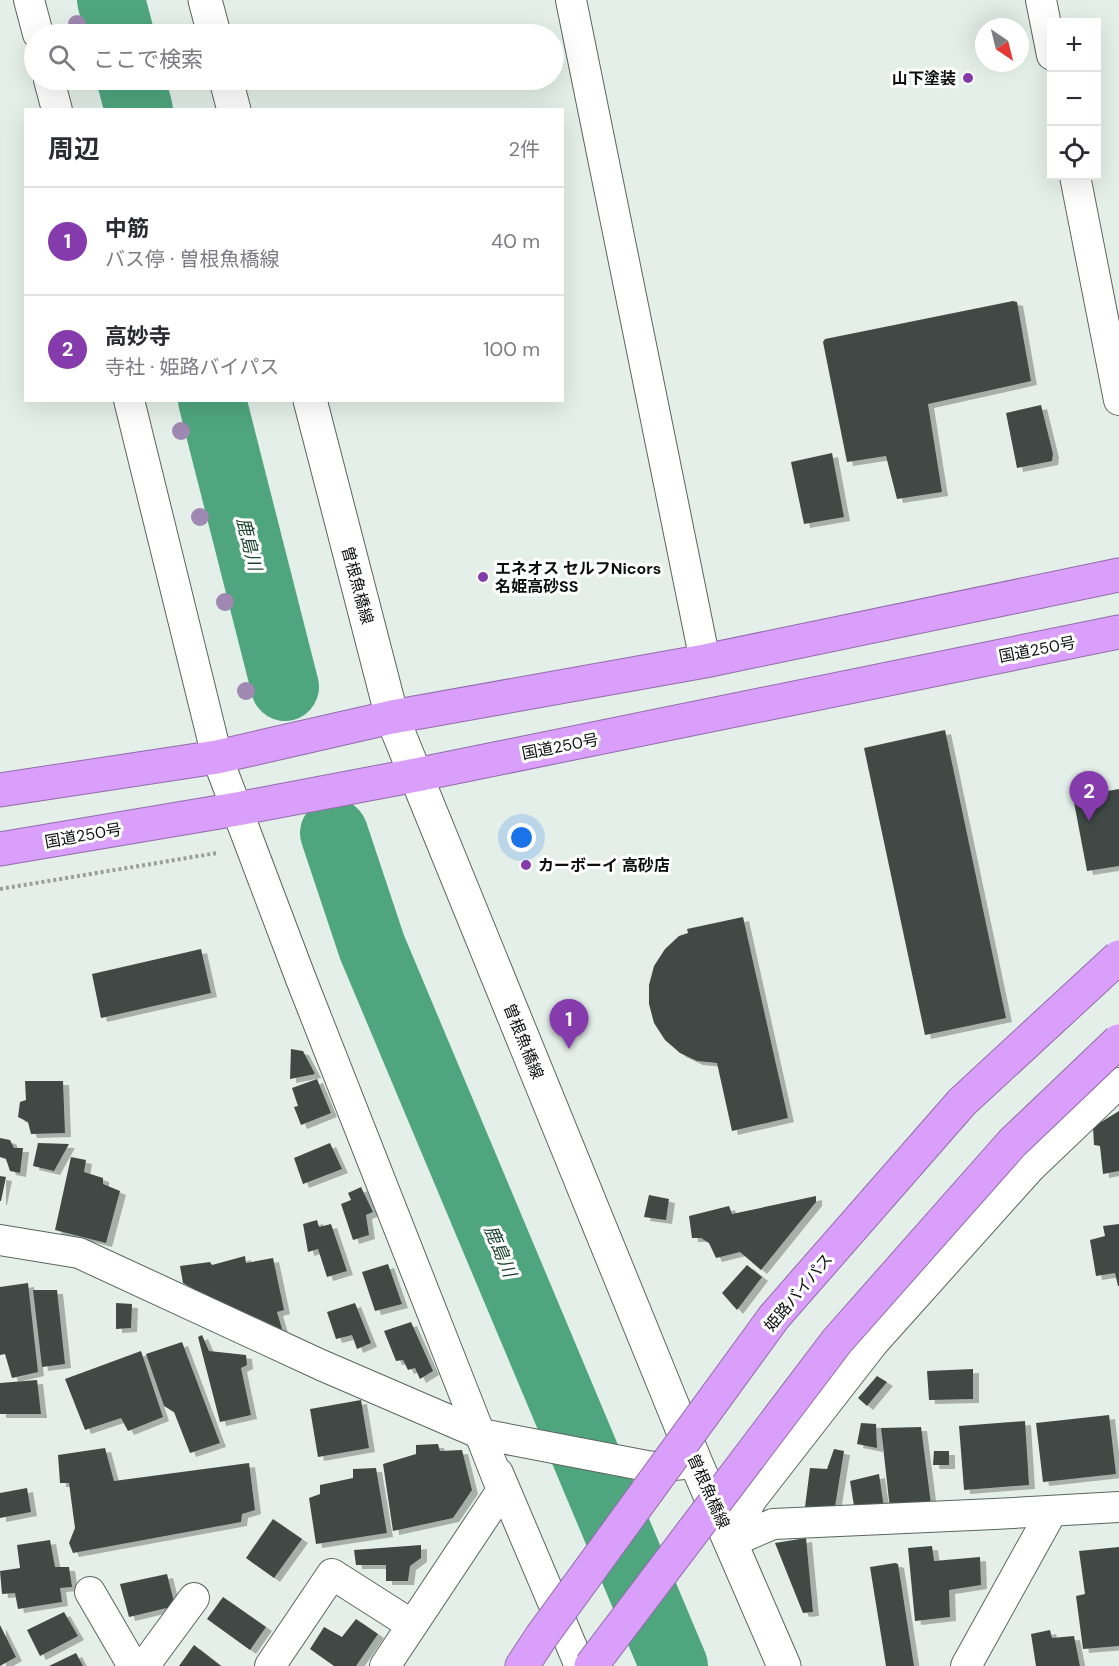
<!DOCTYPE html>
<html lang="ja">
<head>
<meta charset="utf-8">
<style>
  body { margin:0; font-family:"DM Sans","Noto Sans JP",sans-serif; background:#f7f7f7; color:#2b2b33 }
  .controls { position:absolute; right:18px; top:18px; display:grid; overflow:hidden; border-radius:0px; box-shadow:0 6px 24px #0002 }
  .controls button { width:54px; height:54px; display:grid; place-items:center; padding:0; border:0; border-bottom:2px solid #e1e1e2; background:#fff; color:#2b2b33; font:30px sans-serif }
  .compass { position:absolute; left:975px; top:18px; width:54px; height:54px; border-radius:50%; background:#fff; box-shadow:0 6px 24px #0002; rotate:145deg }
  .you { position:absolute; left:522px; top:838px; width:21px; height:21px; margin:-15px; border:4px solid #fff; border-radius:50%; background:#1a73e8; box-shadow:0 0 0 9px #1a73e833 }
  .badge { display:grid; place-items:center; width:39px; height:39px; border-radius:50%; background:#863bad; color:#fff; font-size:20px; font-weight:700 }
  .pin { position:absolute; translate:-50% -50px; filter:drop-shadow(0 2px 3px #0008) }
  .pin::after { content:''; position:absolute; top:32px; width:21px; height:18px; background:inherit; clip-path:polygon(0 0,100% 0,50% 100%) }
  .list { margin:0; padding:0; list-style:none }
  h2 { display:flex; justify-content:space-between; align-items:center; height:78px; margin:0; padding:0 24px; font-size:26px }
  h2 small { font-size:20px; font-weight:400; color:#7c7c81 }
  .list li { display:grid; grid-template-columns:39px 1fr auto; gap:18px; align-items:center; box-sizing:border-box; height:108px; padding:0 24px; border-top:2px solid #e1e1e2 }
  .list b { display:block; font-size:22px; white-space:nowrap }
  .list p { margin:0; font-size:20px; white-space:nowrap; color:#7c7c81 }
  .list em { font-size:20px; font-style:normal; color:#7c7c81 }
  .icon { flex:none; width:33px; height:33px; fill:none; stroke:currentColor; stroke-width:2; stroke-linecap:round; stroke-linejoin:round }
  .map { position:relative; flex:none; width:1119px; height:1666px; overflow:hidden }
  .search { position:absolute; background:#fff; box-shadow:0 6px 24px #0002; left:24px; top:24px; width:540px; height:66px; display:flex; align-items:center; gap:15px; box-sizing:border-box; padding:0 21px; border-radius:33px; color:#7c7c81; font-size:22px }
  .panel { position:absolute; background:#fff; box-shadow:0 6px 24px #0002; left:24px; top:108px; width:540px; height:294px; border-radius:0px }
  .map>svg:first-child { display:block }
</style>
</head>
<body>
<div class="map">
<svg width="1119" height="1666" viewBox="0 0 1119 1666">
  <defs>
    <filter id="shadow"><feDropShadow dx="6" dy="4" stdDeviation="0" flood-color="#0004"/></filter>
  </defs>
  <rect width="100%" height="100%" fill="#e4efe9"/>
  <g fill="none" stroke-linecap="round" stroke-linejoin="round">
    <!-- river -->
    <g stroke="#4fa67e" stroke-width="68">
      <path d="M111,0L120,34"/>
      <path d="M131,80L139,110"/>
      <path d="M212,400L285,687"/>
      <path d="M334,833L372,947L674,1666"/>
    </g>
  </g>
  <!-- building -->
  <g fill="#414a45" filter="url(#shadow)">
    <path d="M1013,301L1017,302L1031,381L928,404L942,492L897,499L886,456L847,462L823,342L825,339Z"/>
    <path d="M1041,405L1053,454L1052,461L1017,468L1006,413Z"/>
    <path d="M832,453L844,517L804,524L791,462Z"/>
    <path d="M945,730L1006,1018L925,1035L864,748Z"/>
    <path d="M1119,789V866L1087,871L1073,797Z"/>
    <path d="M743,917L788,1118L732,1131L717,1063L697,1061L680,1053L665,1040L654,1023L649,1004V985L654,966L665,949L679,936L688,933L687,929Z"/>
    <path d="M201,949L211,993L101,1018L92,974Z"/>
    <path d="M291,1049L303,1051L315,1074L290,1079Z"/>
    <path d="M317,1079L331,1113L301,1125L294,1107L298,1106L292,1088Z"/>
    <path d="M25,1081H63L65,1133L31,1134L28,1122L18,1117L20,1102L26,1100Z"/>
    <path d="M1119,1111V1171L1103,1174L1100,1146L1094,1145L1093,1127Z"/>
    <path d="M0,1138L10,1140L14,1148H23L20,1173L10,1171L6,1159L0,1157Z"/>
    <path d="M38,1143L69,1144L54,1171L33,1166Z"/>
    <path d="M330,1143L342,1169L303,1184L294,1158Z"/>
    <path d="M71,1157L86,1160L84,1172L103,1178V1184L120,1191L106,1243L55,1230Z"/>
    <path d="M0,1176L6,1177L1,1201H0Z"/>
    <path d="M361,1187L373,1212L366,1215L369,1235L353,1240L341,1204L351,1200L348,1193Z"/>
    <path d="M649,1195L669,1199L666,1220L644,1217Z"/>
    <path d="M816,1196V1202L761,1270L740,1252L716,1258L709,1243L701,1238H692L689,1216L729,1206L732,1214Z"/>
    <path d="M317,1220L319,1227L331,1224L347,1271L327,1277L318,1249L308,1252L303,1224Z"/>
    <path d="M1119,1224V1286H1118L1115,1273L1096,1276L1090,1240L1105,1236L1103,1226Z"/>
    <path d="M245,1256L246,1263L273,1258L284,1310L277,1312L285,1339L183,1283L180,1266L210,1262L212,1265Z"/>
    <path d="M388,1264L402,1304L375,1311L362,1272Z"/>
    <path d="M747,1265L762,1277L737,1310L722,1293Z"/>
    <path d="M28,1283L38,1372L12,1378L5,1354L0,1355V1287Z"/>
    <path d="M33,1290H57L65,1364L42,1367Z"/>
    <path d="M116,1303L132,1304L131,1328L116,1329Z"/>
    <path d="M355,1303L371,1343L357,1349L352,1335L336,1339L327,1312Z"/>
    <path d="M411,1322L433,1371L420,1379L415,1368L408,1370L403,1360L396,1361L384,1331Z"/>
    <path d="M202,1335L209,1351L246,1355L247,1365L241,1368L251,1415L220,1422L198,1337Z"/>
    <path d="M182,1342L220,1443L190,1453L174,1412L164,1406L146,1354Z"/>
    <path d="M141,1351L163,1417L128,1431L121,1418L85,1430L65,1379Z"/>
    <path d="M973,1369V1399L929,1400L927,1371Z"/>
    <path d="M877,1376L887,1382L867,1406L858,1398Z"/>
    <path d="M37,1380L41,1414H0V1383Z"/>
    <path d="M361,1400L369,1448L318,1457L310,1409Z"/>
    <path d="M1109,1415L1116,1474L1043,1482L1036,1423Z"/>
    <path d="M1025,1421L1029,1485L964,1490L959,1426Z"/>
    <path d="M861,1423L876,1424L877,1448L857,1444Z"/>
    <path d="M921,1427L931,1504L890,1509L881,1428Z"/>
    <path d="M438,1444L440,1451L462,1450L472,1490L453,1518L393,1531L383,1464L416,1454V1445Z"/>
    <path d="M105,1448L114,1481L249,1463L255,1510L242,1514L241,1522L73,1553L69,1543L75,1528L69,1483H60L58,1455Z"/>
    <path d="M834,1449L844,1451L834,1513L805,1507L810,1468L827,1469Z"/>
    <path d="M934,1451H949V1465H933Z"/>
    <path d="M376,1468L387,1533L316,1544L309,1498L320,1494V1485L353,1478V1469Z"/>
    <path d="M879,1474L884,1508L855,1512L850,1481Z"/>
    <path d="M27,1488L31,1512L0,1518V1493Z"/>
    <path d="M273,1519L302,1539L274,1578L246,1558Z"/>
    <path d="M806,1538L813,1612L803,1613L775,1543Z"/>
    <path d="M50,1540L55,1567H69L72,1587L60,1588L62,1602L18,1609L15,1593L2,1594L0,1571L20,1568L17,1545Z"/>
    <path d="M421,1545V1558L410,1566L408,1581H386V1565H356L354,1550Z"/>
    <path d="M932,1546L934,1561L980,1557L981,1585L949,1590L950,1617L915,1621L908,1548Z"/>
    <path d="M1119,1547V1646L1083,1649L1076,1596L1085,1594L1079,1551Z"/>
    <path d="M895,1563L898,1564L914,1666H886L870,1567Z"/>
    <path d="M167,1574L175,1606L129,1617L120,1584Z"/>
    <path d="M223,1597L266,1627L250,1650L207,1619Z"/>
    <path d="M64,1612L78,1636L40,1656L27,1630Z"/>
    <path d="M356,1619L378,1634L356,1666H334L310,1649L324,1627L342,1637Z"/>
    <path d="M0,1625L16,1657L0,1666Z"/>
    <path d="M1050,1630L1052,1638L1074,1636L1080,1666H1036L1031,1634Z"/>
    <path d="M194,1645L221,1666H179Z"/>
    <path d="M76,1653L83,1666H49Z"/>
  </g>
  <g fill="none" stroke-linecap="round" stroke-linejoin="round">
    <!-- street casing -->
    <g stroke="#5b6560" stroke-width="32">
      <g id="street">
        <path d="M29,0L38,34"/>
        <path d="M571,0L705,661"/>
        <path d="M1041,0L1052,55"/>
        <path d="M49,80L57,110"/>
        <path d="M1075,176L1119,400"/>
        <path d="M129,400L217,757L301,979L502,1490L385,1666"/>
        <path d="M0,1240L79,1253L321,1365L481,1434L652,1467L684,1464"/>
        <path d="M498,1473L580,1666"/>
        <path d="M731,1542L751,1500L874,1342L1030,1168L1119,1083"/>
        <path d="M731,1542L773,1524L994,1514L1119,1507"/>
        <path d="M90,1592L133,1666"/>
        <path d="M144,1666L194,1598"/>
        <path d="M270,1666L332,1574L412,1625"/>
        <path d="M966,1666L1052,1511"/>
      </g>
    </g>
    <!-- secondary casing -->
    <g stroke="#5b6560" stroke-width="35">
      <g id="secondary">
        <path d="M205,0L214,34"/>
        <path d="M226,80L234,110"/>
        <path d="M310,400L392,717L696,1463L784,1666"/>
      </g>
    </g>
    <!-- highway casing -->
    <g stroke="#916da8" stroke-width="35">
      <g id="highway">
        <path d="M0,790L217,757L392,717L705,661L1119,575"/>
        <path d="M0,849L237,809L416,775L1119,632"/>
        <path d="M522,1666L541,1637"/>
      </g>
    </g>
    <!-- path -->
    <path stroke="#979f9a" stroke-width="4" stroke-dasharray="3 3" stroke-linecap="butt" d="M0,889L217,853"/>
    <!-- street -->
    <use href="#street" stroke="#fff" stroke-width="30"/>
    <!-- secondary -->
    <use href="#secondary" stroke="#fff" stroke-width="33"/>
    <!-- highway -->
    <use href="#highway" stroke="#d99ffb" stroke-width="33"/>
    <!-- highway-bridge casing -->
    <g stroke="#916da8" stroke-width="35" stroke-linecap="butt">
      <g id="highway-bridge">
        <path d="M541,1637L774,1317L962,1102L1119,957"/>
        <path d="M591,1666L837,1341L1012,1143L1119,1041"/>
      </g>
    </g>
    <!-- highway-bridge -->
    <use href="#highway-bridge" stroke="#d99ffb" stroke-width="33"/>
  </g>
  <!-- trees -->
  <g fill="#9f88b1">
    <circle cx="77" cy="24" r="9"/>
    <circle cx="181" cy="431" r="9"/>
    <circle cx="200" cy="517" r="9"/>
    <circle cx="225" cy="602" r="9"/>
    <circle cx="246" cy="691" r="9"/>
  </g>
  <!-- markers -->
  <g fill="#863bad" stroke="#fff" stroke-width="2">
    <circle cx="968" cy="78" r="6"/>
    <circle cx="483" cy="577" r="6"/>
    <circle cx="526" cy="865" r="6"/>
  </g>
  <g text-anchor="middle" stroke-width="6" stroke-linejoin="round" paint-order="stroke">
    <!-- poi labels -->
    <g font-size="16" font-weight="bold" fill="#0c0f0d" stroke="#fff" text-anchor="start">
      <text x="956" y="84" text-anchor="end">山下塗装</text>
      <text x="495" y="574">エネオス セルフNicors<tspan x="495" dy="18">名姫高砂SS</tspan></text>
      <text x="538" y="871">カーボーイ 高砂店</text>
    </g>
    <!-- street labels -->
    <g font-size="16" fill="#0c0f0d" stroke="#fff">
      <text transform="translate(358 585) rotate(75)" y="6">曽根魚橋線</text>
      <text transform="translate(1037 649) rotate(-11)" y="6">国道250号</text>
      <text transform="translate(560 746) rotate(-11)" y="6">国道250号</text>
      <text transform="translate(83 835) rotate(-10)" y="6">国道250号</text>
      <text transform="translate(524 1041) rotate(68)" y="6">曽根魚橋線</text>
      <text transform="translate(798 1292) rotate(-50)" y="6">姫路バイパス</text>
      <text transform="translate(709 1491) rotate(66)" y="6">曽根魚橋線</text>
    </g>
    <!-- water labels -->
    <g font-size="18" font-style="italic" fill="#1e4432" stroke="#fff">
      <text transform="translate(249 544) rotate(76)" y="6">鹿島川</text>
      <text transform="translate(500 1251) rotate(67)" y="6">鹿島川</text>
    </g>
  </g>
</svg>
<div class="controls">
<button>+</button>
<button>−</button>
<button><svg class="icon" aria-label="locate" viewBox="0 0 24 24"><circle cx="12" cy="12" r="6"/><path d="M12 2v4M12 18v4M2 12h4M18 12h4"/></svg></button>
</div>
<svg class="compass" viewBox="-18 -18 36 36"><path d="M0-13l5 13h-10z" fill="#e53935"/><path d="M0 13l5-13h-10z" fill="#7c7c81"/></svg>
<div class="you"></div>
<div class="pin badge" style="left:569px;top:1049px">1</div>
<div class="pin badge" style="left:1089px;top:821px">2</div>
<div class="search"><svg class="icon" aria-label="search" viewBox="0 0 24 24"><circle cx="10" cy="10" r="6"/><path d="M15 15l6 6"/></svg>ここで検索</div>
<section class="panel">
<h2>周辺<small>2件</small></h2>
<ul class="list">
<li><span class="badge">1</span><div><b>中筋</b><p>バス停 · 曽根魚橋線</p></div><em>40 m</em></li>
<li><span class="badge">2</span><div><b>高妙寺</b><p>寺社 · 姫路バイパス</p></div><em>100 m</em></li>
</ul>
</section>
</div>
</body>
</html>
